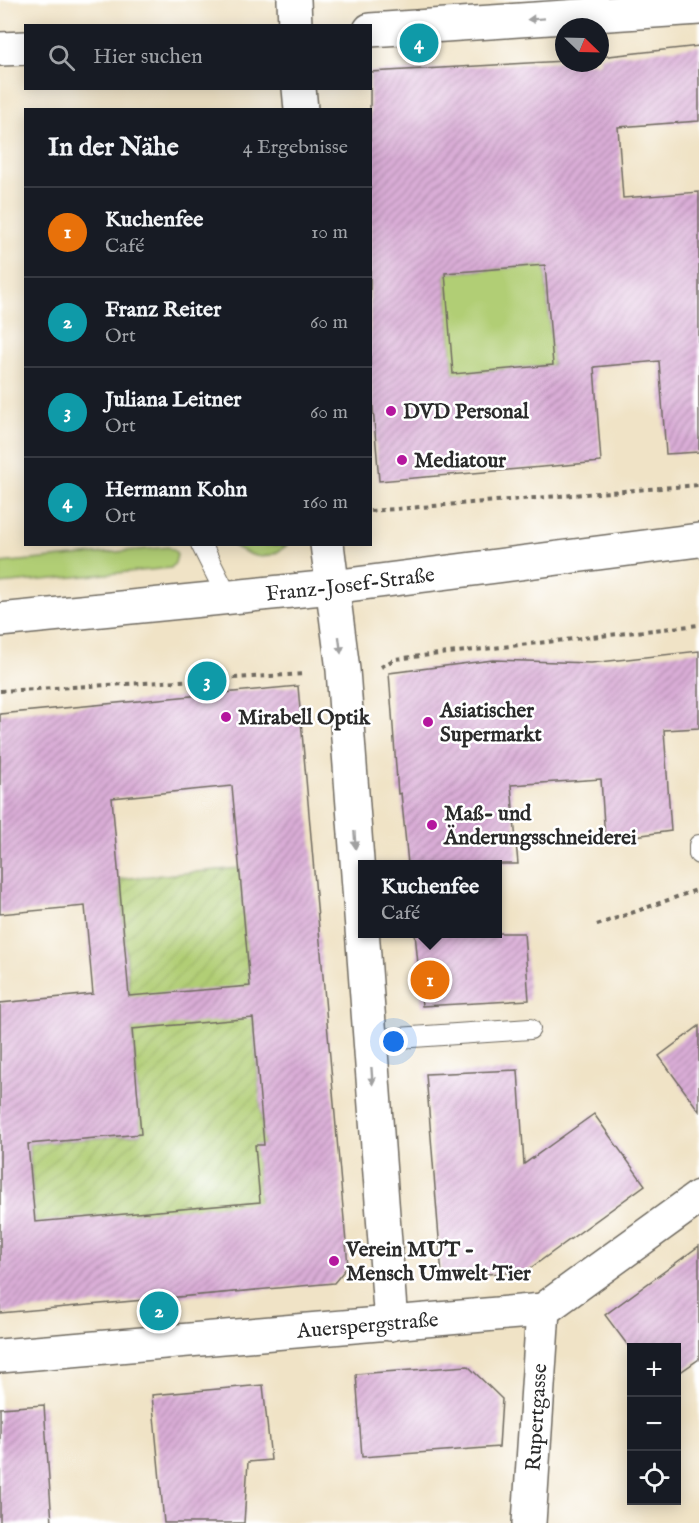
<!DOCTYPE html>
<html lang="de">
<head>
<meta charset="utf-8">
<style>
  body { margin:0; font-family:"IM FELL English",serif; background:#20242c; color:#f1f3f6 }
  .controls { position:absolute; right:18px; bottom:18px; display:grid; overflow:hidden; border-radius:0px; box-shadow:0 3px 15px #0003 }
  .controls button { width:54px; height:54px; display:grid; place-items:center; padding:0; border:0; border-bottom:2px solid #363941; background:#171b24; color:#f1f3f6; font:30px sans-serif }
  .compass { position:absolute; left:555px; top:18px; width:54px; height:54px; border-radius:50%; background:#171b24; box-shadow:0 3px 15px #0003; rotate:113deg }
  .you { position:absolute; left:394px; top:1042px; width:21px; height:21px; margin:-15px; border:4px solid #fff; border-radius:50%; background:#1a73e8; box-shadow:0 0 0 9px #1a73e833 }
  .badge { display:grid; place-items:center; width:39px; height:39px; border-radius:50%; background:#d690ce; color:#fff; font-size:20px; font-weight:700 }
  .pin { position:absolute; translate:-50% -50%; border:3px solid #fff; box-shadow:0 2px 6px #0006 }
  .popup { position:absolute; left:358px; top:860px; width:144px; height:78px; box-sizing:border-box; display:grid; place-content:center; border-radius:0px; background:#171b24; filter:drop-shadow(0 2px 4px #0005); font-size:20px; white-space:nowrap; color:#9ea1a6 }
  .popup b { font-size:22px; color:#f1f3f6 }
  .popup::after { content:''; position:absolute; left:50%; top:100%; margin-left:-12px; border:12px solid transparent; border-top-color:#171b24 }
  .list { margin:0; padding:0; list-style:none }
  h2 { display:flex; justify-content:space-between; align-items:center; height:78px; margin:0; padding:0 24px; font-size:26px }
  h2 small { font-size:20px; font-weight:400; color:#9ea1a6 }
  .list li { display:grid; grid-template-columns:39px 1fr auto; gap:18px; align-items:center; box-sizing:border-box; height:90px; padding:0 24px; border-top:2px solid #363941 }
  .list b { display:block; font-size:22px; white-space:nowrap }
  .list p { margin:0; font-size:20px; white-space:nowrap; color:#9ea1a6 }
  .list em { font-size:20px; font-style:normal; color:#9ea1a6 }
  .icon { flex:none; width:33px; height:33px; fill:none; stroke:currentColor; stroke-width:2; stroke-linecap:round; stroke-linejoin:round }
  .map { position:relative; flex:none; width:699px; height:1523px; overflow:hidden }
  .search { position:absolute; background:#171b24; box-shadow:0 3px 15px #0003; left:24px; top:24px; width:348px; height:66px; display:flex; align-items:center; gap:15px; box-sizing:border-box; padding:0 21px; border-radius:0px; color:#9ea1a6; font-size:22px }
  .panel { position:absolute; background:#171b24; box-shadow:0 3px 15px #0003; left:24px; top:108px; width:348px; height:438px; border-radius:0px }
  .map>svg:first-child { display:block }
</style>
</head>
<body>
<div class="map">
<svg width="699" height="1523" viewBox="0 0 699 1523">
  <defs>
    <pattern id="garden-furrows" width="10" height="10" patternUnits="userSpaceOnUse" patternTransform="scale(1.5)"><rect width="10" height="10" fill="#b1ce75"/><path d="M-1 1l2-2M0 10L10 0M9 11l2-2" fill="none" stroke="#98b165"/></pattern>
    <pattern id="building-hatch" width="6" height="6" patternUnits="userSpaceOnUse" patternTransform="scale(1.5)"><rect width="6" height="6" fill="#daadd7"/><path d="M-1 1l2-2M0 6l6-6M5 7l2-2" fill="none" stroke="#b18daf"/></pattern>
  </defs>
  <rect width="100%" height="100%" fill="#fff"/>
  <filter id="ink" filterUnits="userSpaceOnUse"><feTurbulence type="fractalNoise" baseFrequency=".0167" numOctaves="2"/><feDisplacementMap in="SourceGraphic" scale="12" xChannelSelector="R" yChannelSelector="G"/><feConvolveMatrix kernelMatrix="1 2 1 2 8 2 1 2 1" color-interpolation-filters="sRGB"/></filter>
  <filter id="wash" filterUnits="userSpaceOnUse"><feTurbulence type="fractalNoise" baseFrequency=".008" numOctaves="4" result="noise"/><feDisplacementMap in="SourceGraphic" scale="24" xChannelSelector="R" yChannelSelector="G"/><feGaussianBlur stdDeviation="1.35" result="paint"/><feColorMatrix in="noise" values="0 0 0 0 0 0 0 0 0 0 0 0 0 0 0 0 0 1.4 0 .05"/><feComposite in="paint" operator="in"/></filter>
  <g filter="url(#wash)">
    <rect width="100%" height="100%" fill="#f0e3c6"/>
    <!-- grass -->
    <g fill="#b1ce75" stroke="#6e7c50" stroke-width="1.5">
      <path d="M545,265L553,365L453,374L445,273Z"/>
      <path d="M232,545H287C267,563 253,558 232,545Z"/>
      <path d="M168,547L174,550L177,555L175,563L171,568L0,584V563Z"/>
    </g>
    <!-- garden -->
    <path fill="url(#garden-furrows)" stroke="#6e7c50" stroke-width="1.5" d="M240,868L264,1145H256L260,1204L93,1217L36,1233L29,1144L141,1134L120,879Z"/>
    <g id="blocks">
      <!-- building -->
      <g fill="url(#building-hatch)" fill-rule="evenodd">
        <path d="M699,46V121L618,127L623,198L699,192V452L666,454L659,361L594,367L601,462L379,481L370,371V72L564,61V63H600V57ZM545,265L553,365L453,374L445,273Z"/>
        <path d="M699,651V728L664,730L671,831L605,840L601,779L511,785L518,864H408L401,793L398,794L389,673L493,660L591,663Z"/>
        <path d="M298,686L348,1266L334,1283L0,1313V1003L93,994L85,906L0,914V714ZM232,786L250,986L129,996L112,798ZM253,1018L264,1145H255L260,1202L35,1222L28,1144L141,1134L132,1029Z"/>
        <path d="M415,933H524L529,1000L422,1006Z"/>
        <path d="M699,1026V1111L659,1056Z"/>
        <path d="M518,1070L524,1164L594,1114L645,1185L525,1272L442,1276L426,1074Z"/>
        <path d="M699,1246V1359L676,1375V1347H632V1351L605,1315Z"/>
        <path d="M468,1366L502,1399L499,1447L362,1457L356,1374Z"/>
        <path d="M263,1385L271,1460L248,1462L244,1523H164L152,1395Z"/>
        <path d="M44,1405L52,1523H0V1408Z"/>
      </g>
    </g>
  </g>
  <g filter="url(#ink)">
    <use href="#blocks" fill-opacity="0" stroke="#706b61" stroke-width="1.5"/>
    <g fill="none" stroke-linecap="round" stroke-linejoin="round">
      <!-- service casing -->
      <g stroke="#706b61" stroke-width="22">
        <g id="service">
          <path d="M201,544L228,598"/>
          <path d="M699,845V854"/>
          <path d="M369,1040L530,1029"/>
        </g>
      </g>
      <!-- minor casing -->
      <g stroke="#706b61" stroke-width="36">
        <g id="minor">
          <path d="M294,0L295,26"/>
          <path d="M370,30L699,8"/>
          <path d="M0,49L26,48"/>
          <path d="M299,88L301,110"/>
          <path d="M327,544L343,670L391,1324"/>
          <path id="s1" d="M0,1356L543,1310L699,1197"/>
          <path id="s2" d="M529,1523L543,1310"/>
        </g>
      </g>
      <!-- tertiary casing -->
      <g stroke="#706b61" stroke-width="36">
        <g id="tertiary">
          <path id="s3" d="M0,620L332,587L699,540"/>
        </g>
      </g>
      <!-- path -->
      <g stroke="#706b61" stroke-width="4" stroke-dasharray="4.5 4.5" stroke-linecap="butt">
        <path d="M370,511L699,485"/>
        <path d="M381,667L395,659L699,625"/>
        <path d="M0,691L305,674"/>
        <path d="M597,925L699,889"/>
      </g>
      <!-- service -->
      <use href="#service" stroke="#fff" stroke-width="20"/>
      <!-- minor -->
      <use href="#minor" stroke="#fff" stroke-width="33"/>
      <!-- tertiary -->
      <use href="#tertiary" stroke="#fff" stroke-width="33"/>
    </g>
    <!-- one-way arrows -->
    <defs><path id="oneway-solid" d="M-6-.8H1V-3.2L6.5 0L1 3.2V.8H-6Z" transform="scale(1.5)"/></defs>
    <g fill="#a0a0a0">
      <use href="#oneway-solid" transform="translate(536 19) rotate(176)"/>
      <use href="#oneway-solid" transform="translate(340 645) rotate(83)"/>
      <use href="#oneway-solid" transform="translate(355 840) rotate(86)"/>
      <use href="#oneway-solid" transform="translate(372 1076) rotate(86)"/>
    </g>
  </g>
  <!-- markers -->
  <g fill="#b5179e" stroke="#fff" stroke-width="2">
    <circle cx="391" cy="411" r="6"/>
    <circle cx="402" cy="460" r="6"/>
    <circle cx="226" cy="717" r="6"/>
    <circle cx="428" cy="722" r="6"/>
    <circle cx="432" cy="825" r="6"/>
    <circle cx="334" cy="1261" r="6"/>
  </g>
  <g text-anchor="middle" stroke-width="5" stroke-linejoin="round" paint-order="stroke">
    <!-- poi labels -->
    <g font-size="21" font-weight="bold" fill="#2b2b2b" stroke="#fff" text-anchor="start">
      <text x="403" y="418">DVD Personal</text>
      <text x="414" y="467">Mediatour</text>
      <text x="440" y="717">Asiatischer<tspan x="440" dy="24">Supermarkt</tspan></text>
      <text x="238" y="724">Mirabell Optik</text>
      <text x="444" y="820">Maß- und<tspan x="444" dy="24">Änderungsschneiderei</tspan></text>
      <text x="346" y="1256">Verein MUT -<tspan x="346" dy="24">Mensch Umwelt Tier</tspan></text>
    </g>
    <!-- street labels -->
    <g font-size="21" fill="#2b2b2b" stroke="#fff">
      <text dy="7" stroke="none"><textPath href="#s3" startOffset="352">Franz-Josef-Straße</textPath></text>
      <text dy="7" stroke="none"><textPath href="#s1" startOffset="369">Auerspergstraße</textPath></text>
      <text dy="7" stroke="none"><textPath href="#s2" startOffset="106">Rupertgasse</textPath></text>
    </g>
  </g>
</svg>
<div class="controls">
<button>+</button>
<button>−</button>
<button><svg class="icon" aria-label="locate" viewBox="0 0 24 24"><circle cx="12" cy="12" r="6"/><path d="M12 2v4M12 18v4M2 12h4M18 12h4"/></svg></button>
</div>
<svg class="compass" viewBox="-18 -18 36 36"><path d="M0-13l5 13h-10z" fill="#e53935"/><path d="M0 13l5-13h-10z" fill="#9ea1a6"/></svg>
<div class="you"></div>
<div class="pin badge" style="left:430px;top:980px;background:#e8710a">1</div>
<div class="popup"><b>Kuchenfee</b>Café</div>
<div class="pin badge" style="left:159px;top:1311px;background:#0f9aa8">2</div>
<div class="pin badge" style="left:207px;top:681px;background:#0f9aa8">3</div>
<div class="pin badge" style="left:419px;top:43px;background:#0f9aa8">4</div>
<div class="search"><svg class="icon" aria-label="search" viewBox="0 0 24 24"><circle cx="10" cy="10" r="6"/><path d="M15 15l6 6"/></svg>Hier suchen</div>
<section class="panel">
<h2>In der Nähe<small>4 Ergebnisse</small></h2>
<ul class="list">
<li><span class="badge" style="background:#e8710a">1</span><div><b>Kuchenfee</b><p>Café</p></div><em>10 m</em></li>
<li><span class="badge" style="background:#0f9aa8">2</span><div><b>Franz Reiter</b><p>Ort</p></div><em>60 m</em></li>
<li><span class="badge" style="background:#0f9aa8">3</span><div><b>Juliana Leitner</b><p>Ort</p></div><em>60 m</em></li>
<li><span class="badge" style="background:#0f9aa8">4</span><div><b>Hermann Kohn</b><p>Ort</p></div><em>160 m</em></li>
</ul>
</section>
</div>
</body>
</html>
